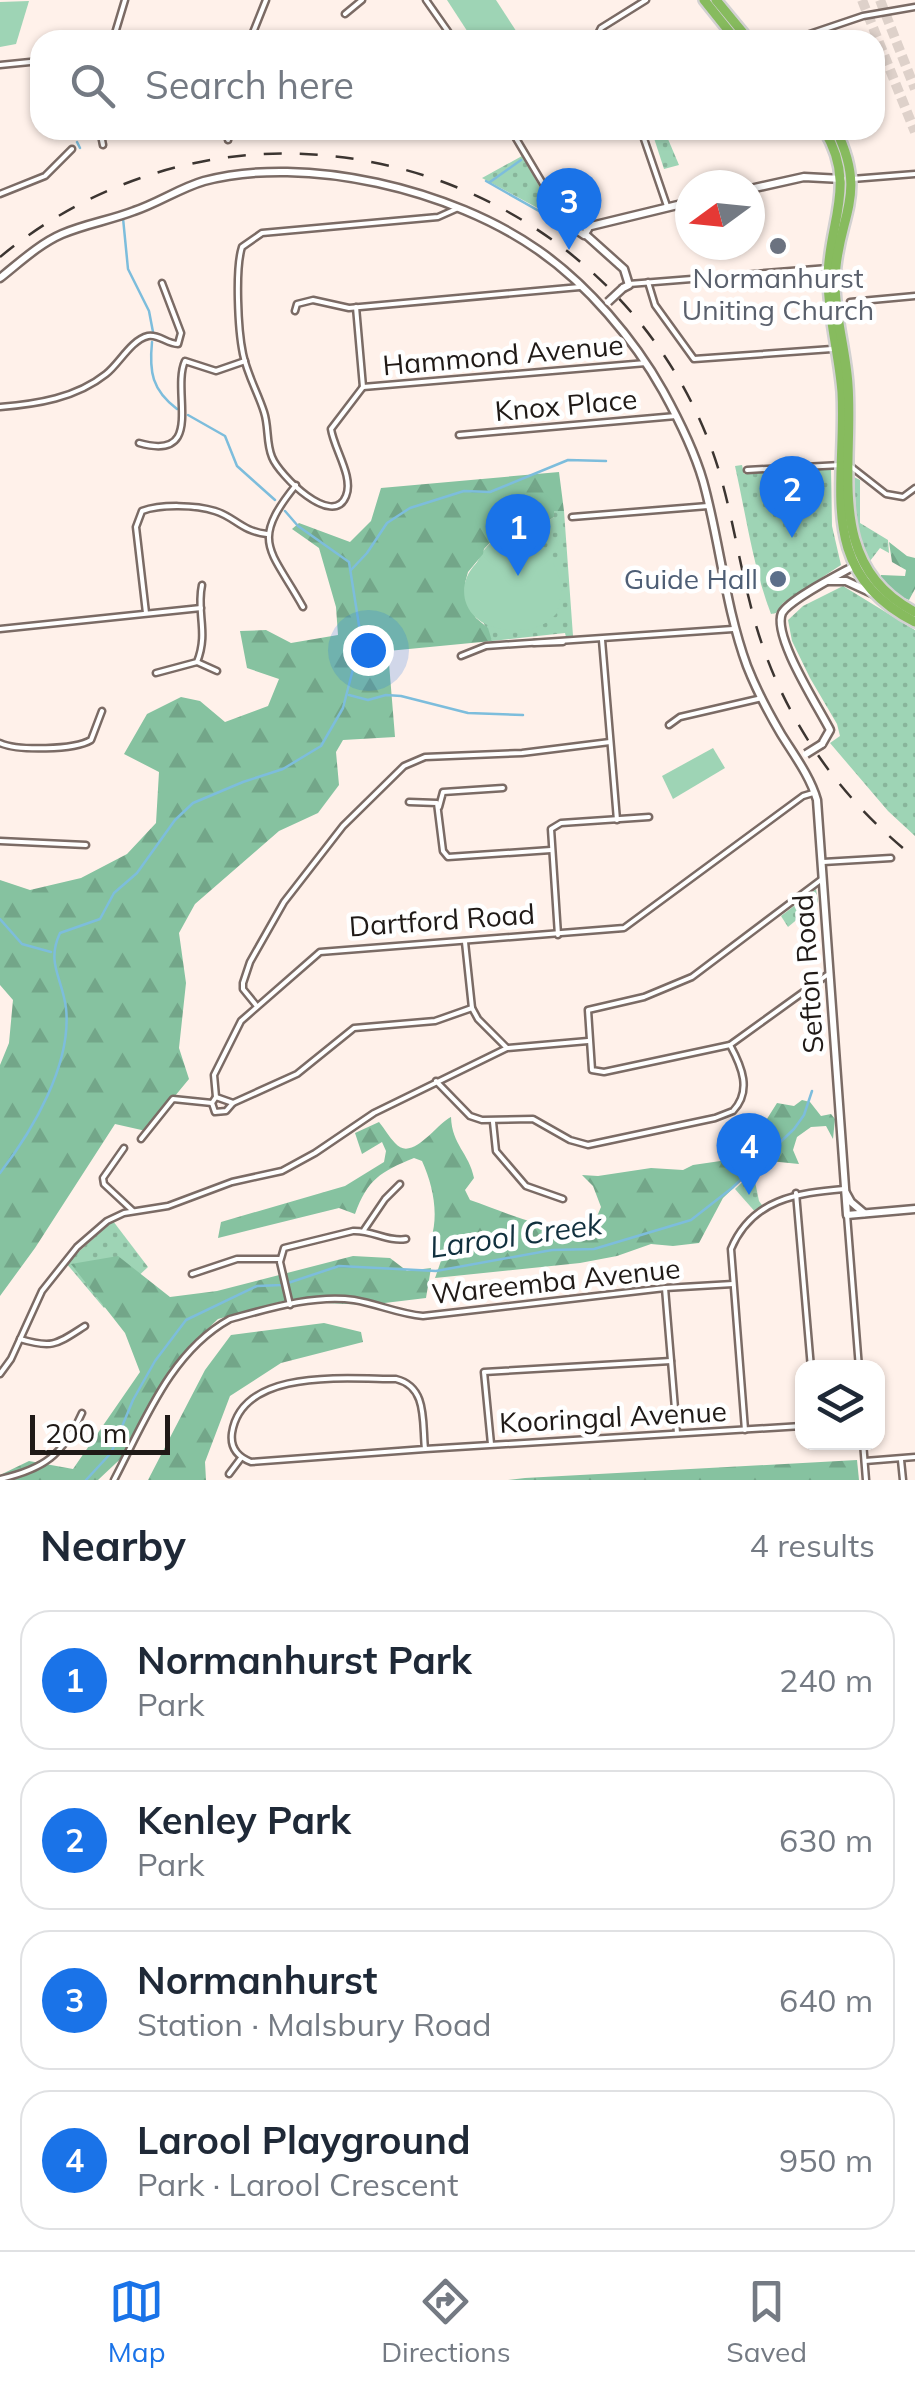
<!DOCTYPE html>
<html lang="en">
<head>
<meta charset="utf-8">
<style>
  body { margin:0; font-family:Mulish,sans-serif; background:#f6f6f7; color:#1f2937 }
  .controls { position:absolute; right:30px; bottom:30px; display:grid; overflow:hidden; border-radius:20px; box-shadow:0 2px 8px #0004 }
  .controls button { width:90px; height:90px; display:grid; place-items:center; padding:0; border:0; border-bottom:2px solid #e0e1e3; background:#fff; color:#1f2937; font:50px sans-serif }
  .compass { position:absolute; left:675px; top:170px; width:90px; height:90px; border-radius:50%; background:#fff; box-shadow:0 2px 8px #0004; rotate:255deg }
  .scale { position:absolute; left:30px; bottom:25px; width:140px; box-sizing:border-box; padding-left:10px; border:5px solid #201a17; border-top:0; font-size:28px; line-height:35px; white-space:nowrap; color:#201a17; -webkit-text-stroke:8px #fff; paint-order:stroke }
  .you { position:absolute; left:368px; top:650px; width:35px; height:35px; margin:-25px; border:8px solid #fff; border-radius:50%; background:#1a73e8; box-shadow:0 0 0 15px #1a73e833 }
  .badge { display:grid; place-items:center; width:65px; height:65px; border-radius:50%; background:#1a73e8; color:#fff; font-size:32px; font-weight:700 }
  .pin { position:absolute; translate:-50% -82px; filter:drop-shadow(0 2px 5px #0008) }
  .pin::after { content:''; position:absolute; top:52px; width:35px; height:30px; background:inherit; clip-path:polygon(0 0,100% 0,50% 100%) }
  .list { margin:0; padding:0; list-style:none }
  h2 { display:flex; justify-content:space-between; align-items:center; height:130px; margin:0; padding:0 40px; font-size:42px }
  h2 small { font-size:32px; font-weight:400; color:#747a83 }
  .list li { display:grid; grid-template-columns:65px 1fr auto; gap:30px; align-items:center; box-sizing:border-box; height:140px; margin:0 20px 20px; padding:0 20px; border:2px solid #e0e1e3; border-radius:30px }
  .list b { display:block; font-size:38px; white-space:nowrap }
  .list p { margin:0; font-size:32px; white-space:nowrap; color:#747a83 }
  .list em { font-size:32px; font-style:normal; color:#747a83 }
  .icon { flex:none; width:55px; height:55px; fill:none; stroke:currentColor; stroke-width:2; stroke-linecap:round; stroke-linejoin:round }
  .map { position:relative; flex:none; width:915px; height:1480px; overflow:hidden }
  .search { position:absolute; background:#fff; box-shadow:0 2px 8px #0004; left:30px; right:30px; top:30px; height:110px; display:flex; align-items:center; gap:25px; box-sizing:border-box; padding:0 35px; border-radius:30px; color:#747a83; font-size:38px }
  .sheet { height:770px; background:#fff }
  nav { display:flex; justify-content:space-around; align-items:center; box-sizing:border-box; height:140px; border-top:2px solid #e0e1e3; background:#fff; font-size:28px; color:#747a83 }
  nav a { display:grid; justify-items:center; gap:5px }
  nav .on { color:#1a73e8 }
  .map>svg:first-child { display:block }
</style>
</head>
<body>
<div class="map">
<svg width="915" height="1480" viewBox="0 0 915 1480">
  <defs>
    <pattern id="green-dots" width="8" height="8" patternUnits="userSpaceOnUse" patternTransform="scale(2.5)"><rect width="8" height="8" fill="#9ed4b5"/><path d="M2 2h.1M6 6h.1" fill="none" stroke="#88b59b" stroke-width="1.8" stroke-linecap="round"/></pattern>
    <pattern id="forest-firs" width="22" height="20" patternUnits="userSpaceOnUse" patternTransform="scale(2.5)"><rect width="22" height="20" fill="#86c2a0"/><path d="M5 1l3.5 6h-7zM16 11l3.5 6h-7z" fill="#73a689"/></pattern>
  </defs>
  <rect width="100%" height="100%" fill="#fff1ea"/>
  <!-- green -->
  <g fill="url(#green-dots)">
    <path d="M665,132L679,165L664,169L653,135Z"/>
    <path d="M522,156L558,219L482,178Z"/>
    <path d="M742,465L744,474L831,469L832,526L841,565L783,603L776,613L771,614C753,567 746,515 735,466Z"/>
    <path d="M854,477L860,480V523L888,540L889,553L880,548L870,561L857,531Z"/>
    <path d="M554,511H564L573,636L566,637L565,633L492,641L465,583L484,550L500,532L542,525L554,517Z"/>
    <path d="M843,586L915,630V836L888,811L830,743L840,736L837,724L810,678L792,641L788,620L803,606Z"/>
    <path d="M816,889L818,902L788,927L781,916Z"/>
    <path d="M753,1172L759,1201L765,1209L757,1214L735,1189Z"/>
    <path d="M113,1221L148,1267L104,1308L66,1263Z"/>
  </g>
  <!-- forest -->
  <g fill="url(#forest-firs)">
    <path d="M559,472L564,511H554V517L542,525L503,529L484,549L483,554L468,572L465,583L467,603L476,618L488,628L492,641L388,651L395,737L343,740L336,752L339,785L318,813L279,831L195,904L179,933L186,983L179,1048L189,1079L146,1131L115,1124L35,1248L0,1296V1065L9,1043L13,1000L0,985V880L30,890L81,878L127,854L156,823L159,772L124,754L147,714L181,697L200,701L225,722L268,706L279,679L247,668L240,631L266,630L291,643L338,635L336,607L319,548L292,529L299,523L350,542L371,521L381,488Z"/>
    <path d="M889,542L907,556L915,558V589L909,600L887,591L880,581L881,575L905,576L906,570L892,562Z"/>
    <path d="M802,1100L810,1102L821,1116L831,1114L835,1119L833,1139L826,1126L811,1127L797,1137L793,1150L799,1164L749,1159L758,1165L723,1198L699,1243L673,1246L651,1244L617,1256L580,1263L435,1278L442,1258L431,1239C439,1214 433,1185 422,1161L414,1158C380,1172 368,1179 355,1214L339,1208L218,1238L221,1222L345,1186L384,1162L386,1151L382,1142L362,1154L355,1133L379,1122C385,1129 389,1137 395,1143C412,1163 436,1124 451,1117C452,1145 469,1153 474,1178L465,1190L470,1200C507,1212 558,1240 595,1221L601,1207L593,1186L582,1175L598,1176L651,1168L683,1170L693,1165L741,1158L723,1143L738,1136L750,1137L752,1149H756L765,1135L756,1127L765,1122L777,1103L794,1106Z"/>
    <path d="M118,1256L170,1297L217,1291L353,1256L390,1258L407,1271L431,1268L426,1298L368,1305L283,1301L218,1319L194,1342L132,1448L98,1480H0V1475L29,1461L73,1469L140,1372L125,1333L71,1264Z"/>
    <path d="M324,1323L361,1332L363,1342L281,1363L230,1396L205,1462L206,1480H148L205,1370L231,1335Z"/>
    <path d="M857,1460L859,1480H508L525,1478Z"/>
  </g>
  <!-- pitch -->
  <g fill="#9ed4b5">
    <path d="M447,0H496L522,40H473Z"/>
    <path d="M29,1L16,44L0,47V2Z"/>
    <path d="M550,532L551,543L528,545L527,538V545L502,546L501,534Z"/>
    <path d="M529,548L550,559L559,558L553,562L563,586L557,613C545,626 532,631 514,630C440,629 451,541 529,548Z"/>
    <path d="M713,748L725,768L673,799L662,776Z"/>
  </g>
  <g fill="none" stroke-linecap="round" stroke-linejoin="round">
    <!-- stream -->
    <g stroke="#7dbddc" stroke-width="2.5">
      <path d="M77,142L80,148"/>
      <path d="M486,181L562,224"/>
      <path d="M490,182L521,160"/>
      <path d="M123,218L128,269L149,311L153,332"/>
      <path d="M152,342C149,372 152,390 177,409"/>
      <path d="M188,415L225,436L237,466L275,500"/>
      <path d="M351,570L367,553L387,523L410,508L464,491L490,492L568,460L606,461"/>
      <path d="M349,695L368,700L386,695L401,696L468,713L523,715"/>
      <path d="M0,919L22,944L51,952"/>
      <path d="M0,1173C33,1130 72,1064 66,1008C62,977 46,963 60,933L100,919L114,893L137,873L175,820L193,803L243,782L283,769L321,746L343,708L361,638L349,562L298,526L285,511"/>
      <path d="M86,1480L111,1453L133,1400L155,1361L186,1320L257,1286L282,1285L339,1266L436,1271L552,1250L594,1249L691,1220L732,1188L794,1129L804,1115L812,1091"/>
    </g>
    <!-- motorway-tunnel -->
    <g stroke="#ded1ca" stroke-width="10" stroke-dasharray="10 5" stroke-linecap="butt">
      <path d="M862,0L915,132"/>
      <path d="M880,0L915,89"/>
    </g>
    <!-- minor casing -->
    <g stroke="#7b6b65" stroke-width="9">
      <g id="minor">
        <path d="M426,0L454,40"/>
        <path d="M345,14L362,0"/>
        <path d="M253,33L269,40"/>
        <path d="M113,40L125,0"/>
        <path d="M219,40L248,39"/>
        <path d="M250,40L266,0"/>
        <path d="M595,40L601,28L646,0"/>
        <path d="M792,40L863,16L915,7"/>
        <path d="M0,65L40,61"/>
        <path d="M100,130L103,145"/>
        <path d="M511,130L561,214L568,223L578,228"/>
        <path d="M641,130L667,206"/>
        <path d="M100,133L118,130"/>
        <path d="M228,140L230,130"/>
        <path d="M852,179L915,174"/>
        <path d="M0,194L45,176L72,149"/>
        <path d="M648,282L655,305L694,359L832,349"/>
        <path d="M629,284L828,268"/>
        <path d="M850,302L915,296"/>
        <path d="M356,307L363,387"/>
        <path d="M295,311L297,304L313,300L349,308L580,287"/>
        <path d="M363,387L331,429C334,449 354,477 346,496C333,529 279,475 272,457C266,443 269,427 264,412C258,393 247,374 243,354C238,330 235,269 242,247L262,233L438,217L456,209"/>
        <path d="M363,387L646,363"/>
        <path d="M0,407C37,404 76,398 106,374C119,364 131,340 148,336C159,334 167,344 178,344L181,333L162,283"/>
        <path d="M459,435L676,416"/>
        <path d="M139,443C206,462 171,392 185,361L216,371L245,361"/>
        <path d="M849,465L886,494L903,497L915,488"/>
        <path d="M747,470L841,465"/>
        <path d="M296,485C249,543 271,549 303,607"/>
        <path d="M572,517L708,506"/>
        <path d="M146,613L136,527L142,511C161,504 196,505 215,511C235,517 241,531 267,534"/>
        <path d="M0,629L201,608"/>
        <path d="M602,640L617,820"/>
        <path d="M534,643L563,642"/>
        <path d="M461,656L486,646L733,629"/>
        <path d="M197,662L217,671"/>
        <path d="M156,673L197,662C209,632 196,613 202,585"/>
        <path d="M669,725L680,717L762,698"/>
        <path d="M0,743C18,751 74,750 91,740L102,711"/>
        <path d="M409,802L437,803L443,851L448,857L551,850"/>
        <path d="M439,807L443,792L503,788"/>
        <path d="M0,841L86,845"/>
        <path d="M823,862L891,858"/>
        <path d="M822,879L692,977L644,997L588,1010L592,1070L604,1072L730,1045L827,975"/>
        <path d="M558,935L551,829L561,823L649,817"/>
        <path d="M465,942L472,1008L478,1019L507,1048"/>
        <path d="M256,1005L243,989V983L250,962L284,902L343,826L404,766L425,757L522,753L610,742"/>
        <path d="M472,1008L435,1021L354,1028L297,1074L233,1103L216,1097L214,1075L241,1021L320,952L624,928L803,796L813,793"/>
        <path d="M436,1081L470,1116L482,1120L533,1119L570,1140L588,1145L715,1118L733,1111C752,1091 742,1067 730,1045"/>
        <path d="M216,1097L212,1103L215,1112L226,1111L233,1103"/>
        <path d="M493,1122L496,1151L526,1186L563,1199"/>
        <path d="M141,1139L173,1099L212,1103"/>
        <path d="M124,1148L103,1178L104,1184L133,1211"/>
        <path d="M796,1193L811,1368"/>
        <path d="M847,1215L859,1368"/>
        <path d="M364,1230L385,1199L400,1184"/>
        <path d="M192,1274L237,1259H280"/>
        <path d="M665,1288L677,1433"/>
        <path d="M290,1305L280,1262L284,1248L353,1231C372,1230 388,1242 406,1239"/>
        <path d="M20,1339C53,1349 57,1344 85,1326"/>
        <path d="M0,1374L11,1359L42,1291L77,1247L107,1221L124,1213L168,1206L232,1182L282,1171L315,1153L374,1113L507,1048L588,1041"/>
        <path d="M745,1430L731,1249C752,1199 797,1193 844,1189"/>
        <path d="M863,1442L866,1480"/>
        <path d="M491,1444L484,1372L671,1361"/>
        <path d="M425,1449L251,1462C238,1457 230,1448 232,1433C242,1367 349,1379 396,1379C428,1387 422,1422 425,1449L802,1426"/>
        <path d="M901,1460L903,1480"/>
        <path d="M865,1461L915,1457"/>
        <path d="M229,1474L241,1458"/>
        <path d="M0,1479C44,1469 63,1455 82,1413"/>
        <path d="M114,1480C144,1423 170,1352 230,1319C267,1309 315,1294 354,1300C378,1304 399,1314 423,1316L665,1288L733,1284"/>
      </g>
    </g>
    <!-- tertiary casing -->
    <g stroke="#7b6b65" stroke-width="11">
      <g id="tertiary">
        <path d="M750,189L804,177L842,179"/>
        <path d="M582,225L588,229L584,235L578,231Z"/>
        <path d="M587,227L690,202"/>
        <path d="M585,234L624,269L629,285L623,288"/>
        <path d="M0,278C19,263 39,244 62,234C85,224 111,220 134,211C158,203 180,188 204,181C306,154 453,190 538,250C587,284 634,339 663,391C679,420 694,450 703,481C720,542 725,606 747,666C756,689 768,712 781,734C794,755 810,776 817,800L847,1215L915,1209"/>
        <path d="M829,581H846L874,594"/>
        <path d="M822,744L830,730C819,708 772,636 782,613C790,599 840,574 856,565"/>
        <path d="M846,1193L851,1202L864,1213"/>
      </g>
    </g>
    <!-- trunk casing -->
    <g stroke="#d2d1d1" stroke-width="14">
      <g id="trunk">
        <path d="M704,0L736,40"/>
        <path d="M716,0L749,40"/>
        <path d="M824,130C858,185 828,223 828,278C828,316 839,354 842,392C847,484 814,571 915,622"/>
        <path d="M836,130C869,197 837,217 835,279C834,314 846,350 848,385C854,468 824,565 915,612"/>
      </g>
    </g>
    <!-- minor -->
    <use href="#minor" stroke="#fff" stroke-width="4"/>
    <!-- tertiary -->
    <use href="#tertiary" stroke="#fff" stroke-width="6"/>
    <!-- trunk -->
    <use href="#trunk" stroke="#87bb5e" stroke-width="9"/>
    <!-- rail -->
    <path stroke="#3c3531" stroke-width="2.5" stroke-dasharray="18 18" stroke-linecap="butt" d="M0,257C92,181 212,143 331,156C499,173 648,283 709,442C729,493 736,549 750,603C775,706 832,792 915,858"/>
    <!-- tertiary-bridge casing -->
    <g stroke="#7b6b65" stroke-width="11" stroke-linecap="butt">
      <g id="tertiary-bridge">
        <path d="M608,302L623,288"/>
        <path d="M806,754L822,744"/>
      </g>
    </g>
    <!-- tertiary-bridge -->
    <use href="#tertiary-bridge" stroke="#fff" stroke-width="6"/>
  </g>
  <!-- markers -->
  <circle fill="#6b7280" stroke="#fff" stroke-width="4" cx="778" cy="246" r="10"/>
  <circle fill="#5c6f8a" stroke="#fff" stroke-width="4" cx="778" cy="579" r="10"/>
  <g text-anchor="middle" stroke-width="9" stroke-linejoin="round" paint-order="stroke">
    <!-- worship labels -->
    <g font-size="28" fill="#5b616d" stroke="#fff">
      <text x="778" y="288">Normanhurst<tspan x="778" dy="32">Uniting Church</tspan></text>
    </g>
    <!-- street labels -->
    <g font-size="28" fill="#201a17" stroke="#fff">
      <text transform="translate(503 355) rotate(-5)" y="10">Hammond Avenue</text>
      <text transform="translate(566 405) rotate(-5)" y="10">Knox Place</text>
      <text transform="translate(442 920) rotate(-4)" y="10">Dartford Road</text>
      <text transform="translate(808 974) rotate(-94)" y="10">Sefton Road</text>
      <text transform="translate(556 1281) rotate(-6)" y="10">Wareemba Avenue</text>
      <text transform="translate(613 1417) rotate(-3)" y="10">Kooringal Avenue</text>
    </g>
    <!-- service labels -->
    <g font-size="28" fill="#4e5e75" stroke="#fff" text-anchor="end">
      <text x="758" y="589">Guide Hall</text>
    </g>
    <!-- water labels -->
    <g font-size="30" font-style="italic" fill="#11303e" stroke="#fff">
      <text transform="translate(516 1236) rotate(-8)" y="10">Larool Creek</text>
    </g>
  </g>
</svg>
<div class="controls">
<button><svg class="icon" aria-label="layers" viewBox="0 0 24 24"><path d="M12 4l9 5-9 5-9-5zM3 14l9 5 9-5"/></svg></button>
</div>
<svg class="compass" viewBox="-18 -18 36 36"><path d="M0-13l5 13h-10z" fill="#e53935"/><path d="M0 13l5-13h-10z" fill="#747a83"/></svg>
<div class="scale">200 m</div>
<div class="you"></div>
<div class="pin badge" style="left:518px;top:576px">1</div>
<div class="pin badge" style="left:792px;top:538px">2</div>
<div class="pin badge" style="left:569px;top:250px">3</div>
<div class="pin badge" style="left:749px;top:1195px">4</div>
<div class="search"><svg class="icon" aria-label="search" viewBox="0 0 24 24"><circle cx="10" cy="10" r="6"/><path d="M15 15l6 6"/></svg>Search here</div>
</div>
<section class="sheet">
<h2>Nearby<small>4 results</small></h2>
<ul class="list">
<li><span class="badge">1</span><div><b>Normanhurst Park</b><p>Park</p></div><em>240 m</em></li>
<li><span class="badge">2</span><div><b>Kenley Park</b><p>Park</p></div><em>630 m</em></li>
<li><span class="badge">3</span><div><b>Normanhurst</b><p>Station · Malsbury Road</p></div><em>640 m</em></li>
<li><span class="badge">4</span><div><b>Larool Playground</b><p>Park · Larool Crescent</p></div><em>950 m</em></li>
</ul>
</section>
<nav>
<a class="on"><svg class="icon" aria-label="map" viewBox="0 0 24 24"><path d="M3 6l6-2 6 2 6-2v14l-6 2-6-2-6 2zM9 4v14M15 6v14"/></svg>Map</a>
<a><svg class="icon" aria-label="directions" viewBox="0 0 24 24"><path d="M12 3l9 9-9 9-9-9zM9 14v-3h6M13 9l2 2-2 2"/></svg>Directions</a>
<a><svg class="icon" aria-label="saved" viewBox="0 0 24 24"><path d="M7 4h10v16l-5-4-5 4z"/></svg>Saved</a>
</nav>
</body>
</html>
